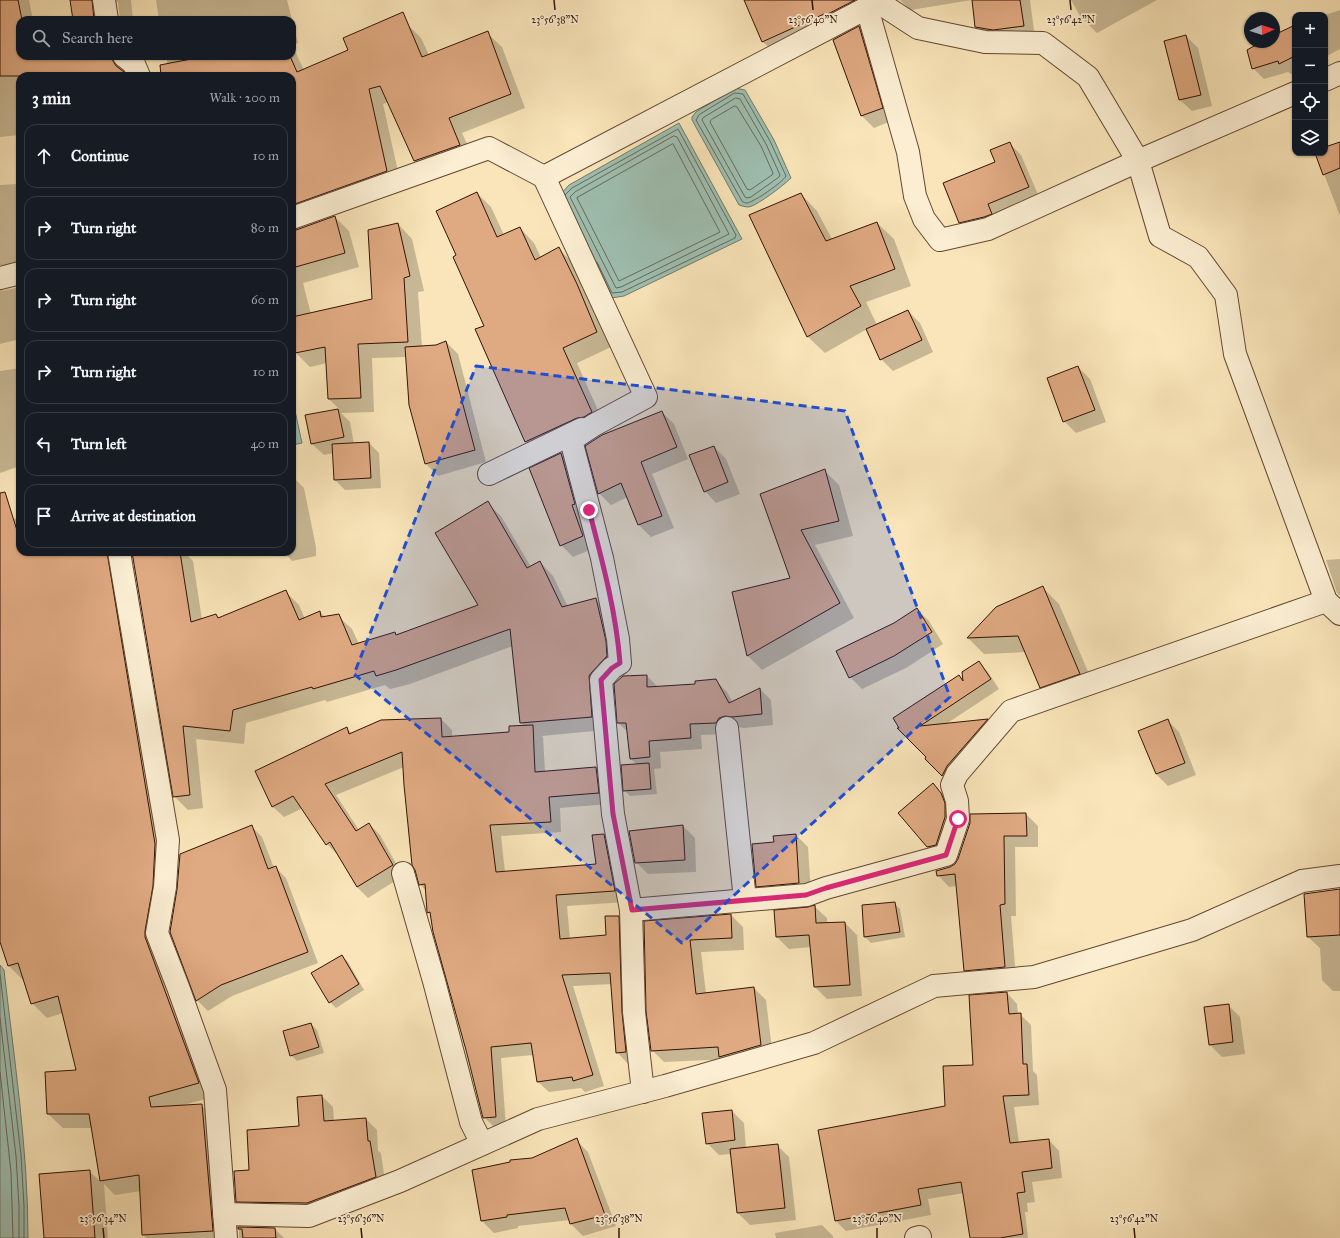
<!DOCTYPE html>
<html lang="en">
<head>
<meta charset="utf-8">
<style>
  body { margin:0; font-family:"IM FELL Great Primer",serif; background:#20242c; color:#f1f3f6 }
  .controls { position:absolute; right:12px; top:12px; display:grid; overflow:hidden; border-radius:8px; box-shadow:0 1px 3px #0004 }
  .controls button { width:36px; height:36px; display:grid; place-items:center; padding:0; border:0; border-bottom:1px solid #363941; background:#171b24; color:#f1f3f6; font:20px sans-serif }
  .compass { position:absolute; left:1244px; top:12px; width:36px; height:36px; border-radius:50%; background:#171b24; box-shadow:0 1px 3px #0004; rotate:87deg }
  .stop { position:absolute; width:12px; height:12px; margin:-9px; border:3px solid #db2777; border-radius:50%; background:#fff }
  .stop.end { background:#db2777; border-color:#fff; box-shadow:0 1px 4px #0008 }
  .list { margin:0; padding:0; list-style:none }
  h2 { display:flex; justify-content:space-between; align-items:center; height:52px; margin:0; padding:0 16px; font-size:17px }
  h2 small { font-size:13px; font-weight:400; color:#9ea1a6 }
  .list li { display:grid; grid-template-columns:26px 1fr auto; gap:12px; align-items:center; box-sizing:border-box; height:64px; margin:0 8px 8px; padding:0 8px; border:1px solid #363941; border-radius:12px }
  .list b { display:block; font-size:15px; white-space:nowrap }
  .list em { font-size:13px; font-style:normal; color:#9ea1a6 }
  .icon { flex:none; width:22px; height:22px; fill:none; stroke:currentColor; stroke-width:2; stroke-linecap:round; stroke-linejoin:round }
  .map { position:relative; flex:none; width:1340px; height:1238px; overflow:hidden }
  .search { position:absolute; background:#171b24; box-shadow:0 1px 3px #0004; left:16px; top:16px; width:280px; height:44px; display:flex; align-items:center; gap:10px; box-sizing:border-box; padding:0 14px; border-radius:12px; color:#9ea1a6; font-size:15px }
  .panel { position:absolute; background:#171b24; box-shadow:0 1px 3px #0004; left:16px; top:72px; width:280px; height:484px; border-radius:12px }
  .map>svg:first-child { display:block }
</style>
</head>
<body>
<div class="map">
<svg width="1340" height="1238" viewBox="0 0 1340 1238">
  <rect width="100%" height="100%" fill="#f9e5b9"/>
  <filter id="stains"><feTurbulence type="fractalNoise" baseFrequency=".005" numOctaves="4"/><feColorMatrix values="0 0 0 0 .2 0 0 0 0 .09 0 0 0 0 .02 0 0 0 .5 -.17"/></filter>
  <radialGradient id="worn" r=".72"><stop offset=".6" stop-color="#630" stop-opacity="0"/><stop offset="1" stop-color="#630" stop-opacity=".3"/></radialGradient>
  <!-- water -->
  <g fill="#9ebfb1" stroke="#737a6b">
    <path d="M735,88L745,90L774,140L791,178C784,185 758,205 749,207C745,207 742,206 739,205L692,120V117L696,112Z"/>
    <path d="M679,123L742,239L624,296L611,298L559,196L569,185Z"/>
    <path d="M292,397L302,443L292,445Z"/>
    <path d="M0,965L4,970C14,1059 28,1148 28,1238H0Z"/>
  </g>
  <!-- shadow -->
  <g fill="#0003">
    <path d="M0,0H29L33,20H20V56H136L126,69L127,76H20V135L0,137Z"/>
    <path d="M71,0H131L133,20H120L118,2H117L110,5L106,20H74Z"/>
    <path d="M156,0H287L298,43L292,45V20H159Z"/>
    <path d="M745,0H883L775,53L763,42Z"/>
    <path d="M900,0H972L911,10Z"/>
    <path d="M973,0H1030L1035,38L988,39L976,27Z"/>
    <path d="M1071,0H1157L1097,33L1080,16Z"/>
    <path d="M1340,10V49L1325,57V15Z"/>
    <path d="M407,24L421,38L429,55L487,33L502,47L525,108L462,133L474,159L429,175L415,161L388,102L383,104L401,185L297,224L293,231L335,217L349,231L359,267L303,283L311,314L373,300L398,224L412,239L424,291L418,292L422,347L436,346L446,342L458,354L486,462L438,476L426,464L407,357L372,358L374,412L341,413L350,422L354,444L369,443L379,453L381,488L345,490L335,480L334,453L324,455L312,444L307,416L339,409L329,399L327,363L310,367L296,353L292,337V76H170L166,56H292V45L304,70Z"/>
    <path d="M1295,26V72L1291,74L1288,72L1264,79L1253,68L1264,42H1274V37Z"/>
    <path d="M859,27L871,39L894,120L874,128L862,116Z"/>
    <path d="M1186,36L1198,48L1212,106L1192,111L1180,100Z"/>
    <path d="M1009,143L1021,155L1040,199L972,234L960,222L996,163Z"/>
    <path d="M1340,143V216L1316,153H1325V148Z"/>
    <path d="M20,184V278L5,284L2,291L20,287V339L0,344V185Z"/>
    <path d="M477,193L491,207L504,235L520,228L534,243L541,258L558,248L573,263L611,347L577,363L605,426L541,456L526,442L476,330L486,326L458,256Z"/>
    <path d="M801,194L817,211L832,239L877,223L894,239L911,286L866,302L877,325L908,311L920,323L933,352L893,371L881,359L867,329L825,353L808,337L750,215Z"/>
    <path d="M1078,367L1090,379L1106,422L1076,433L1064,421Z"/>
    <path d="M20,368V466L0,473V371Z"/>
    <path d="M662,412L674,424L688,459L652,474L674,528L651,537L639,525L628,497L611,505L599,493Z"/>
    <path d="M714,447L726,459L740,494L716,503L705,491Z"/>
    <path d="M561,454L573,466L595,548L573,557L561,545Z"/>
    <path d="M825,471L839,485L853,536L815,545L854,618L762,670L748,656L733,592L792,579L761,494Z"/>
    <path d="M292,476L304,488L316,547V556L292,561L284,552H292Z"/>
    <path d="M487,503L501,516L531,567L540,562L553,576L568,607L595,599L609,613L619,655L605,685V730L542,736L543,737L545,772L596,768L607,779L609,804L560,808L561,832L501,836L505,872L597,865L604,835L615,846L625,902L567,906L570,939L607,936L618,917L629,928L637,1063L628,1064L617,1052L612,984L573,986L604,1086L585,1092L581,1088L549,1092L537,1081L534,1055L501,1058L506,1128H495L484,1117L432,915L428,912L426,891L420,884L404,767L336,795L359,830L369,824L380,835L403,876L368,898L357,887L338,855L327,844L303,808L284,817L272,806L347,728L352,734L441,719L452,730V737L510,732L524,726L521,723L513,646L410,684L390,689L385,685L327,702L325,700L246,723L244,744L196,739L203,808L188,810L174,796L148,552H184L193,561L202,620L216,616L219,619L286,592L299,605L305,619L320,612L325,617L338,616L352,629L359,644L394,633L397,636L480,606Z"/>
    <path d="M20,517V552H124L169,859L159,946L213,1097L184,1105H201L216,1119L226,1238H147L143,1235L141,1191L115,1195L104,1184L108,1238H45L89,1171L101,1182L92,1128H63L48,1114L77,1071L63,1013L47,1018L32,1003L25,979L23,980L8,965L0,938V524Z"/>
    <path d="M1340,559V596L1337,593L1326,560Z"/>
    <path d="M1043,588L1059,604L1096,690L1057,703L1041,687L1026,652L984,654L968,638Z"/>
    <path d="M917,609L929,621L943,644L906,668L862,689L850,677L838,652L895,624Z"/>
    <path d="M979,662L988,672L999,689L946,724L987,720L997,729L952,785L926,759L928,757L899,729L959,676L964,681Z"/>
    <path d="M647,676L658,687L696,685L715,680L727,692L733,703L760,689L771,700L773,725L744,728L737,727L727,734L701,735L702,749L660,752L661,768L654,769L657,794L630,796L624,790L637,765L631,759L628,732L618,723Z"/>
    <path d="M1167,720L1179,732L1196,775L1168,786L1156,774Z"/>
    <path d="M933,784L947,800L950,810L942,850L933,853L927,847Z"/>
    <path d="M1026,814L1038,826V847H1015L1016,916H1011L1016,978L976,982L965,970L957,886L949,887L938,875L956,865L959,860Z"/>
    <path d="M251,826L262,837L274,868L275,867L286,878L318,963L232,996L208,1011L197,1000Z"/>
    <path d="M683,826L695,838L696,872L648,874L636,862L630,832Z"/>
    <path d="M796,835L808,847L811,895L769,898L757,886L775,843Z"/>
    <path d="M1340,890V991H1333L1322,980L1320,948L1308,937Z"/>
    <path d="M894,903L900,909L905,937L871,943L865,937L863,906Z"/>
    <path d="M815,907L827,918V924L845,923L857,935L862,996L827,999L815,987L811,947L789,949L777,937Z"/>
    <path d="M731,915L743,927L744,950L701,952L706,994L754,988L766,1000L773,1057L664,1062L652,1050L645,922Z"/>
    <path d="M342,956L348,962L364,990L336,1008L330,1002Z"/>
    <path d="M1007,993L1017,1004L1018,1014H1020L1031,1025L1033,1071L1037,1075L1039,1105L1014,1107L1019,1143L1049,1140L1059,1151L1062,1178L1032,1182L1035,1202L1027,1203L1028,1212H1025L1028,1238H971L964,1193L928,1199L931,1215L846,1231L836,1221L946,1107L974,1066Z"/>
    <path d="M1229,1006L1240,1017L1245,1054L1222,1057L1210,1045Z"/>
    <path d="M311,1024L317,1030L324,1053L297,1061L291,1055Z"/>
    <path d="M322,1096L333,1107L334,1121L366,1119L377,1130L378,1151L381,1153L386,1188L318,1214L248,1212L237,1201L250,1171L300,1127Z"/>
    <path d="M732,1111L744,1123L746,1148L777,1145L789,1157L796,1220L750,1225L738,1213L732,1154L719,1155L707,1143Z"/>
    <path d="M576,1140L588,1152L616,1226L583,1236L571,1224L570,1220L518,1226V1228L494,1233L482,1221L473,1170L532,1159Z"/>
    <path d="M822,1225L833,1236V1238H776L775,1233Z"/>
    <path d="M239,1228L275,1229L284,1238H239Z"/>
  </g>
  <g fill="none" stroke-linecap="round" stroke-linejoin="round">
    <!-- shore -->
    <g stroke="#68685a" stroke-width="1">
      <path d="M735,93L743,94L770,141L786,176C783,182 754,202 747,203C745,203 743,202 742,201L696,120L699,115Z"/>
      <path d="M736,98L740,99L766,144L780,175L779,177L751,197L747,198L745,197L702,120L703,118Z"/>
      <path d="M735,106L737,107L761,146L773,173L772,175L750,190L747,189L710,122L711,120Z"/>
      <path d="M674,136L677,137L729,234L621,287L616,288L570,197L575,192Z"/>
      <path d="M673,144L720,232L619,281L577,198Z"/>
      <path d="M565,195L572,188L678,129L736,235L735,238L622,292L612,293L597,262"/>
      <path d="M0,974L21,1155L24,1206V1238"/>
      <path d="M0,1018L16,1156L19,1206V1238"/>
      <path d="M0,1072L11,1172L13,1238"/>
    </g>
  </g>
  <!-- building -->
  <g fill="#dfa981" stroke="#331203">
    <path d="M0,0H18L22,20H20V56H112L113,61L116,66L124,72L125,76H0Z"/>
    <path d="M70,0H92L94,20H73Z"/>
    <path d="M744,0H855L824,16V14L762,42Z"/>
    <path d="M972,0H1020L1024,26L993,30L975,27Z"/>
    <path d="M403,12L422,57L488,31L511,94L449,118L460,145L414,161L380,86L369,89L387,171L292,205V76H161L160,65L207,56H290L297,72L348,50L343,38Z"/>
    <path d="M1295,25V56L1279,64L1278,61L1252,69L1247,50L1261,42H1274V35Z"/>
    <path d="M859,26L883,108L861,116L833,40Z"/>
    <path d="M1186,35L1201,95L1179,100L1164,41Z"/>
    <path d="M1010,142L1029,187L988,204L992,214L984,217L959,223L943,183L995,162L990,150Z"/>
    <path d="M1340,142V168L1323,175L1315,153H1325V147Z"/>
    <path d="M477,192L497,237L520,227L535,260L559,247L577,284L597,332L563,348L592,412L584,417L577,418L525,442L475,329L484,326L453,257L456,255L436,211Z"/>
    <path d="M801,193L826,241L877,222L895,269L850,286L861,306L807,337L749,215Z"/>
    <path d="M335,216L345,253L292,268V230H296Z"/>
    <path d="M398,223L410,276L404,278L408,342L358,344L361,398L328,399L325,347L295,353L292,341V317L372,299L368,230Z"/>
    <path d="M908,310L922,340L880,360L866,329Z"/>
    <path d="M446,341L475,450L425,464L409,405L405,347L436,345Z"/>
    <path d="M1078,366L1095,410L1063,422L1047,378Z"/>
    <path d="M338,409L344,437L311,444L305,415Z"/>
    <path d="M662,411L677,447L641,462L662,516L638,525L621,483L598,494L585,446L602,435Z"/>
    <path d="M369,442L371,478L334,480L332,444Z"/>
    <path d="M714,446L728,482L704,492L689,455Z"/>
    <path d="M561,453L575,504L572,505L583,536L560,546L529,468Z"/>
    <path d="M825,469L839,521L801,530L840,603L747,656L732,592L790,578L760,494Z"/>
    <path d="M5,492L20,540V552H107L155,844L153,886L145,931V937L199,1083L149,1097L151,1107L202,1104L213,1231L142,1235L139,1175L100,1181L89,1114H47L45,1072L76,1070L58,996L31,1004L18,963L8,966L0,942V493Z"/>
    <path d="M488,501L527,568L540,561L562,607L596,598L606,641L607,656L592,672L589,676L592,717L520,723L510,629L396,670L376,676L374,671L313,689L312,687L233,710L230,731L183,726L190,795L173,797L132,552H180L191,622L216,614L218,618L286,590L299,620L320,611L321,617L339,614L352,645L395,632L396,635L478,605L435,533Z"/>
    <path d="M1043,586L1080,674L1040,688L1018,636L967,638L996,607Z"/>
    <path d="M917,608L932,632L894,656L849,678L836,651L894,623Z"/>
    <path d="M979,661L991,679L920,726L988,719L947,766L942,776L925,759L926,757L897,728H899L893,718L959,675L963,681L962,672Z"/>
    <path d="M647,675V687L695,684V681L716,679L729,703L760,688L762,714L732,717L725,716L719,718L716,723L690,724L691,738L649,741L650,757L630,759L626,723H617L614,684L623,676Z"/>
    <path d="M441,718L442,737L509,732V726L533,725L535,772L596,767L599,793L549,797L551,822L490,825L496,872L596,864L592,835L604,834L615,891L556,895L560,939L606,935L605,916H619L622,1012L626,1052L616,1053L610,973L562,975L593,1075L573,1081L572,1077L537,1082L531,1043L491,1047L496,1117L483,1118L466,1050L433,932L430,912L427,913V911L425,884L419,885L415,870L412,865L404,785L402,752L325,784L356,831L369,823L393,865L357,887L330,842L326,845L293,796L272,807L255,771L347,727L349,734L381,720Z"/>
    <path d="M1168,719L1185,763L1156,774L1138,731Z"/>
    <path d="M649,763L651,789L623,791L621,765Z"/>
    <path d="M933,783L941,793L945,803V817L936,845L927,847L898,813Z"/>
    <path d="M1026,813L1027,836H1004L1005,904L1000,905L1005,967L964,971L955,874L937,876L936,871L950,867L955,864L958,859L970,823V814Z"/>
    <path d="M252,825L268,869L276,866L308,952L221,985L196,1001L170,932L177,889L180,854Z"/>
    <path d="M683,825L685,860L635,863L629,831Z"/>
    <path d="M796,834L799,883L756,887L752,844L774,842L773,836Z"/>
    <path d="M1340,889V935L1307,937L1304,894Z"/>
    <path d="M895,902L900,932L864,937L862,905Z"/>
    <path d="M815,905L816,923L845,922L850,985L814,987L809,935L776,937L774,910L808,907Z"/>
    <path d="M731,914L732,938L690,940L696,994L754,987L761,1045L719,1057L718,1047L651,1051L646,1011L644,921Z"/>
    <path d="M342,955L359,984L329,1003L311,973Z"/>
    <path d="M1007,992L1009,1014L1021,1013L1023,1064H1027L1029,1095L1003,1096L1010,1143L1049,1139L1052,1168L1022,1172L1025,1192L1017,1193L1023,1234L1000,1238H970L961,1182L918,1189L921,1205L835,1221L818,1130L945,1106L943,1066L973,1065L969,995Z"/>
    <path d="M1229,1004L1233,1042L1209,1045L1204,1007Z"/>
    <path d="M311,1023L319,1047L290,1056L283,1031Z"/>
    <path d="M322,1095L324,1121L366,1118L368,1141H370L376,1177L307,1203L236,1202L234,1171L249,1170L247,1130L299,1126L297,1097Z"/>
    <path d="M732,1110L735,1140L706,1144L702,1113Z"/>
    <path d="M577,1138L605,1215L570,1224L565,1208L507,1215V1217L481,1221L472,1170L510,1162V1160L532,1158Z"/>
    <path d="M778,1144L785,1208L737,1213L730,1149Z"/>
    <path d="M90,1170L95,1238H44L39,1174Z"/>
    <path d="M238,1227L275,1228L276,1238H243L242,1229H238Z"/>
  </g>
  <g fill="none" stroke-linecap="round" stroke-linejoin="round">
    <!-- minor casing -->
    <g stroke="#644730" stroke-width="24">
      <g id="minor">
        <path d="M104,0L107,20"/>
        <path d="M878,2L918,28L985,42L1043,43L1088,77L1138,161L1160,236L1198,257L1226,295L1235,354L1326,601L1340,614"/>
        <path d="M867,8L908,152L915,196L924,219L940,240L988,229L1138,161L1295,93"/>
        <path d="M124,56L134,64L139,76"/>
        <path d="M1325,80L1340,73"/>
        <path d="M544,177L646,397L594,425L571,440L602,558L618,639L620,663L612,668L601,680L613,814L631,910L634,1012L643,1092"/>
        <path d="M292,218L489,148L544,177L878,2"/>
        <path d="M0,278L20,273"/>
        <path d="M489,474L582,429"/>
        <path d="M119,552L168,840L165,887L157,933L178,987L215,1090L226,1238"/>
        <path d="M727,728L745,900"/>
        <path d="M403,873L434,981L471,1122L482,1144"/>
        <path d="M631,910L807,895L826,888L946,855L958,819L957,801L952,785L957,774L1011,711L1326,601"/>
        <path d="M224,1214L309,1216L400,1181L538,1119L665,1086L814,1043L934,986L1034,977L1192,930L1302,881L1340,876"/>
        <path d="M916,1238L920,1237"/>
      </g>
    </g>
    <!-- minor -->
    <use href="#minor" stroke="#fbeed2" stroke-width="22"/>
  </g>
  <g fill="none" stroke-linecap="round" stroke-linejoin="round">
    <!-- route -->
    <path stroke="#db2777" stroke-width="5" d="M589,510C602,560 616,611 620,663L612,668L601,680L613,814L632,910L806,895L826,888L946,855L958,819"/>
  </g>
  <!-- marked area -->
  <path fill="#1d4ed8" fill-opacity="0.2" stroke="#1d4ed8" stroke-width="3" stroke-dasharray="8 5" stroke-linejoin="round" d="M476,366L845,411L950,697L682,943L354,674Z"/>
  <!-- ticks -->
  <path fill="none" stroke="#331203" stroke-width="1.5" d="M554,0L555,10M812,0L813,10M1070,0L1071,10M103,1228L104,1238M361,1228L362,1238M619,1228V1238M877,1228V1238M1134,1228L1135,1238"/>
  <g font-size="10" text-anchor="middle" fill="#331203" stroke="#fbeed2" stroke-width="3.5" stroke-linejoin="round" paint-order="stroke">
    <text x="555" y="23">23°56'38"N</text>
    <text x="813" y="23">23°56'40"N</text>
    <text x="1071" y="23">23°56'42"N</text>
    <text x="103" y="1222">23°56'34"N</text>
    <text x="361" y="1222">23°56'36"N</text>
    <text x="619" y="1222">23°56'38"N</text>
    <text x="877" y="1222">23°56'40"N</text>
    <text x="1134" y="1222">23°56'42"N</text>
  </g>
  <rect width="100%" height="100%" filter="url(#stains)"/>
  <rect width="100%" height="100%" fill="url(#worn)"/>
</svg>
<div class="controls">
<button>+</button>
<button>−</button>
<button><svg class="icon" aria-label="locate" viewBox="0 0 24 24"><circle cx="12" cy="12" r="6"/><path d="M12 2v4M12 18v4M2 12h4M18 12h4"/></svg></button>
<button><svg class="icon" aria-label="layers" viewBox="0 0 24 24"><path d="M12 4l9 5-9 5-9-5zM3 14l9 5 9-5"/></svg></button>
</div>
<svg class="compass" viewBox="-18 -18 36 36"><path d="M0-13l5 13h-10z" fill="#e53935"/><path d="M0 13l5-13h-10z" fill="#9ea1a6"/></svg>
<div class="stop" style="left:958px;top:819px"></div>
<div class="stop end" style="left:589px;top:510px"></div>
<div class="search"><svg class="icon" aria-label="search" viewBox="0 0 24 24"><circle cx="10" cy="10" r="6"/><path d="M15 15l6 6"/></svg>Search here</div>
<section class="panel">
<h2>3 min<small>Walk · 200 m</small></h2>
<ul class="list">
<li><svg class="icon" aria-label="ahead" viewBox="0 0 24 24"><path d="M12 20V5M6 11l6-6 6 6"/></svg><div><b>Continue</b></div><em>10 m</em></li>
<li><svg class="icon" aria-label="right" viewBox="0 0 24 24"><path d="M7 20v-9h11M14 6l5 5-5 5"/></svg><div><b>Turn right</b></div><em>80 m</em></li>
<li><svg class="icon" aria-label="right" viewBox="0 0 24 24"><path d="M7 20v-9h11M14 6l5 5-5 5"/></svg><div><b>Turn right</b></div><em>60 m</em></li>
<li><svg class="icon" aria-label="right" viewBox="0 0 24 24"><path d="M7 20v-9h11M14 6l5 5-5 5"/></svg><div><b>Turn right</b></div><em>10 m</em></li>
<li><svg class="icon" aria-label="left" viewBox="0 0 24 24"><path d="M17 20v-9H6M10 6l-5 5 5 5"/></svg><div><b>Turn left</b></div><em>40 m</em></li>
<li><svg class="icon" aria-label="arrive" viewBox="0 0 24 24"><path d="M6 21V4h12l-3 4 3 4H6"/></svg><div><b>Arrive at destination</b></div></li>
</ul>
</section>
</div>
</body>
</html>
